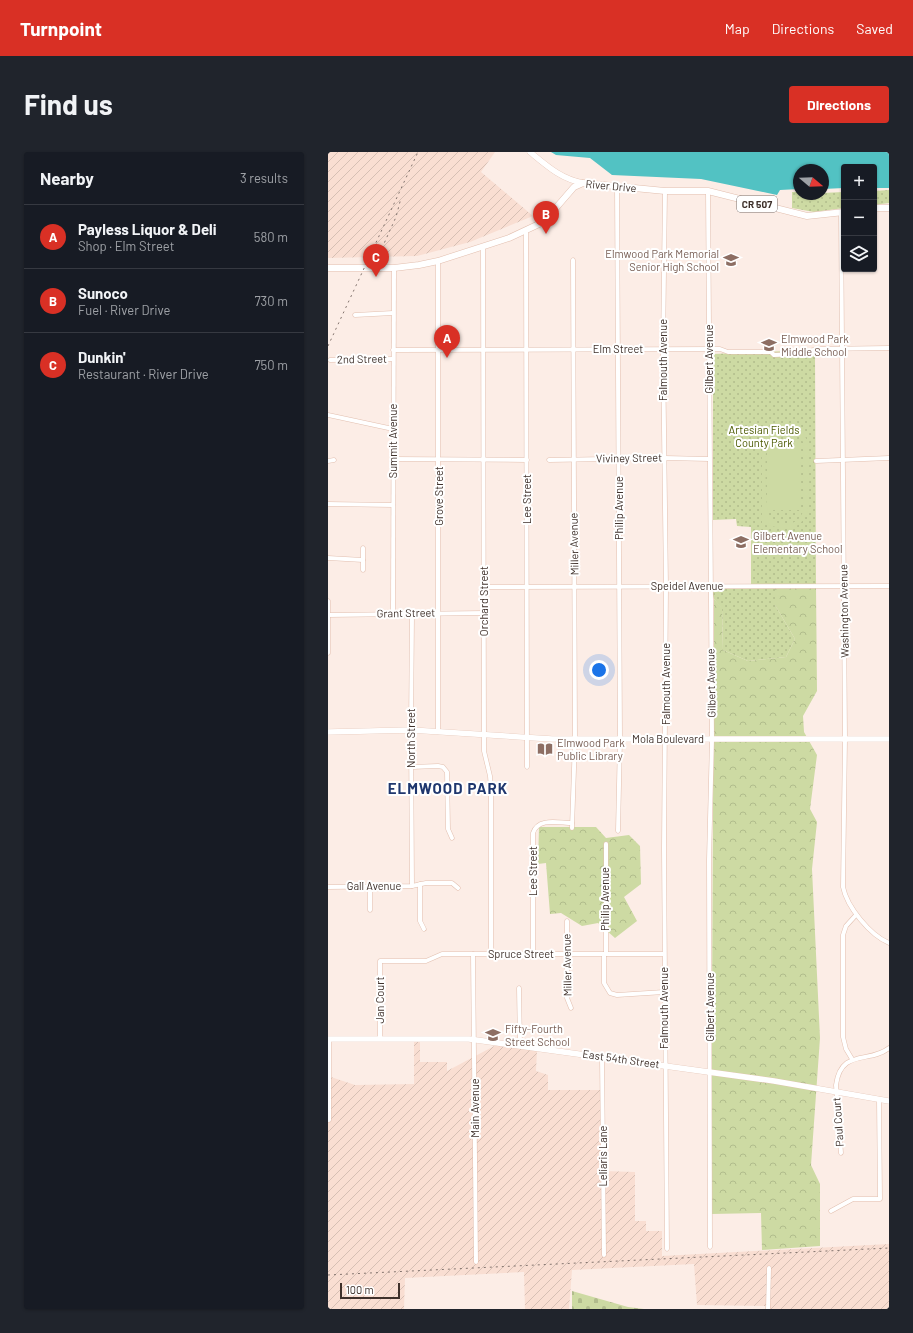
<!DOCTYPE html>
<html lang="en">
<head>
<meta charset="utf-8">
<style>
  body { margin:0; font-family:Barlow,sans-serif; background:#20242c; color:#f1f3f6 }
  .controls { position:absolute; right:12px; top:12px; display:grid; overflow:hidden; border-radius:4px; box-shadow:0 1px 3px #0004 }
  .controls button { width:36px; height:36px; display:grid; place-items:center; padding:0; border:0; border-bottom:1px solid #363941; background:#171b24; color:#f1f3f6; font:20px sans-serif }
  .compass { position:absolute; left:465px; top:12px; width:36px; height:36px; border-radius:50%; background:#171b24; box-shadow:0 1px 3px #0004; rotate:109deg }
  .scale { position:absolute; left:12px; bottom:10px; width:60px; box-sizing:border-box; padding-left:4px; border:2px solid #3f312b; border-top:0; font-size:11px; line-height:14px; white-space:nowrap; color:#3f312b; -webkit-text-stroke:3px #fff; paint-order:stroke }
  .you { position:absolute; left:271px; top:518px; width:14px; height:14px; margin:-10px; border:3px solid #fff; border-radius:50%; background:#1a73e8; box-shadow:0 0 0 6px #1a73e833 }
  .badge { display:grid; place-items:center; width:26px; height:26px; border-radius:50%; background:#d93025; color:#fff; font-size:13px; font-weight:700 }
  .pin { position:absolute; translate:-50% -33px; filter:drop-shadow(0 1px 2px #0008) }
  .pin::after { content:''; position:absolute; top:21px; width:14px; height:12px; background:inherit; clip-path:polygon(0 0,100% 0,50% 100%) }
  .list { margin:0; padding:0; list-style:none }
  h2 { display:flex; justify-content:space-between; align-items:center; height:52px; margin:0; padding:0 16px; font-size:17px }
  h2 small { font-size:13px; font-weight:400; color:#9ea1a6 }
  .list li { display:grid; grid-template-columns:26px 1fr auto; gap:12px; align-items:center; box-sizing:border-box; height:64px; padding:0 16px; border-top:1px solid #363941 }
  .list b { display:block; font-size:15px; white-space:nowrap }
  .list p { margin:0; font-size:13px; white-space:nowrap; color:#9ea1a6 }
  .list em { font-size:13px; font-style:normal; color:#9ea1a6 }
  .icon { flex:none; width:22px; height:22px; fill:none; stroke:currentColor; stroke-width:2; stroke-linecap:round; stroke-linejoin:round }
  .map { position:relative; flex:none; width:561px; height:1157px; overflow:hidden; border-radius:4px }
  header { display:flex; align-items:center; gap:24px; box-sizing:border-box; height:56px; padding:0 20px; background:#d93025; color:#fff }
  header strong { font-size:19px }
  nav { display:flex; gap:22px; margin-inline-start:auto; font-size:14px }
  .intro { display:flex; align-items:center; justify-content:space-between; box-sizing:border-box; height:96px; padding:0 24px }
  h1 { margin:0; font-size:28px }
  .button { padding:10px 18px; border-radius:4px; background:#d93025; color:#fff; font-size:14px; font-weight:700 }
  main { display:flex; gap:24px; padding:0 24px }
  aside { flex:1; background:#171b24; border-radius:4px; box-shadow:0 1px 3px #0004 }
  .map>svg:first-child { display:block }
</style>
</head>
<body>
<header>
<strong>Turnpoint</strong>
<nav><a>Map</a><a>Directions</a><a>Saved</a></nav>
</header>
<div class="intro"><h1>Find us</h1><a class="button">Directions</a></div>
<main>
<aside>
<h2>Nearby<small>3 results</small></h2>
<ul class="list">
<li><span class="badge">A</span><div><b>Payless Liquor &amp; Deli</b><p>Shop · Elm Street</p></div><em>580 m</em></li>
<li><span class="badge">B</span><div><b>Sunoco</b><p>Fuel · River Drive</p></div><em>730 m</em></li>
<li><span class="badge">C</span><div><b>Dunkin'</b><p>Restaurant · River Drive</p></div><em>750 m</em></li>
</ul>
</aside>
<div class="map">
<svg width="561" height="1157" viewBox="0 0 561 1157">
  <defs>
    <pattern id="industrial-furrows" width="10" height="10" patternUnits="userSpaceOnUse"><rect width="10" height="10" fill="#f9ded2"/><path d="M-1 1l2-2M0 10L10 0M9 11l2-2" fill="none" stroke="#d6bfb4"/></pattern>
    <pattern id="grass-dots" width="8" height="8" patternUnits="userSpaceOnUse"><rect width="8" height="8" fill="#cddaa3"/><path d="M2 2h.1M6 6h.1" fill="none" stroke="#b1bc8c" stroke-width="1.8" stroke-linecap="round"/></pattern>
    <pattern id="forest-crowns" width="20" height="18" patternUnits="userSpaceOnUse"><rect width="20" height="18" fill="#cddaa3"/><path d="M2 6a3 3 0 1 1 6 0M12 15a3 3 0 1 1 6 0" fill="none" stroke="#b1bc8c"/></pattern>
    <pattern id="cemetery-stones" width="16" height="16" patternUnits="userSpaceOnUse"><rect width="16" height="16" fill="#cddaa3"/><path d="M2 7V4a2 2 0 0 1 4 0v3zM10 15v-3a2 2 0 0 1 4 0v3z" fill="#b1bc8c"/></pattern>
  </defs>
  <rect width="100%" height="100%" fill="#fcede6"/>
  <!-- industrial -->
  <g fill="url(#industrial-furrows)">
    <path d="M0,0H167L153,20L205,64L142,90L89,104L0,106Z"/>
    <path d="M86,887H92V910H119V919L170,892L209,898L208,919L220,923V938H275V1019L307,1020V1069H318V1079H334V1104L561,1092V1157H440V1154L369,1153L366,1112L244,1118L241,1157H197L196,1120L77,1126L76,1157H0V924L27,933L86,932Z"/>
  </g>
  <!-- grass -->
  <g fill="url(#grass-dots)">
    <path d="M561,38V51L546,53V39Z"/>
    <path d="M464,40H471V42L516,40V56L486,60L464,56Z"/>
    <path d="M487,198L488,434L447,453L467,487L458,505L420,509L395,498L394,457L386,447L382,434H423V375L409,374L408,367L385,368V202Z"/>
  </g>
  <!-- forest -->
  <g fill="url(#forest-crowns)">
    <path d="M447,434H488L489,539L475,564L476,580L489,603L482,657L489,670L484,717L492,886L483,1013L492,1032V1094L434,1098L433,1061L383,1062L386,447L394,456L395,498L420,509L458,505L467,487L447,453Z"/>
    <path d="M211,675H268L278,686L301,683L312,694L313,732L296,745L309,769L287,786L270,771L254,774L233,761L222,762L218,711L210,712Z"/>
  </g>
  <!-- cemetery -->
  <path fill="url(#cemetery-stones)" d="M244,1139L300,1155L316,1157H244Z"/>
  <!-- garden -->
  <g fill="#cddaa3" fill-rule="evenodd">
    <path d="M455,271C467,272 475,277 479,289C481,301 483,353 478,364C475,369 470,374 464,376C454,379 445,372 434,373V276H443ZM457,275L469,280L475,290L476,354C475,373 451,380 441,363C437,356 436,294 440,287C443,280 449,276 457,275Z"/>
    <path d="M441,290H472L473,358H441Z"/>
  </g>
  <!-- water -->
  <path fill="#52c2c3" d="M223,0H561V36H546V15H516V36L495,37V18H471V37L452,38L449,43L373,27L284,23L262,6L228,3Z"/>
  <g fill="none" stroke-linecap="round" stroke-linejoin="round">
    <!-- street casing -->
    <g stroke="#e2bfaf" stroke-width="5">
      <g id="street">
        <path d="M289,34L292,587L290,679"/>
        <path d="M337,39L335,197L338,435L336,697L339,1097"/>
        <path d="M380,39L384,587L381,708L382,1095"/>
        <path d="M513,61L517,587L515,735C519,755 542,783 561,791"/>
        <path d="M198,79L199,615"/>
        <path d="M155,95L156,599L162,624L163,637V802"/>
        <path d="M110,109V580"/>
        <path d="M27,163L65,161"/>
        <path d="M65,198L392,197L400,200H443L446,203L468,202L490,197L561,196"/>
        <path d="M2,208L65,207"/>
        <path d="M0,263L65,277"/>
        <path d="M65,307L199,308"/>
        <path d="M221,308L337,306L381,307"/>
        <path d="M0,309L6,308"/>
        <path d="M488,309L561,306"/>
        <path d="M0,352L65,353"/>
        <path d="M0,406L35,408"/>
        <path d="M35,418V396"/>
        <path d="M157,435L561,434"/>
        <path d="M0,449V501"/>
        <path d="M65,462L66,116"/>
        <path d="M84,462L83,578L84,734"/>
        <path d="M0,463L156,461"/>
        <path d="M83,615L110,614L115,615L119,620L120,677L124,686"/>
        <path d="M244,676L247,587L245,108"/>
        <path d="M92,732V769L96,777"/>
        <path d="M42,734V758"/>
        <path d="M0,735L84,734L98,731H124L130,736"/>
        <path d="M239,769V846L243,856"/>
        <path d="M145,802L148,1110"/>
        <path d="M205,802V681C210,665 231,671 244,671"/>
        <path d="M276,802V831L282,841L289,843L336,840"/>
        <path d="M278,802V692"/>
        <path d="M191,836L192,893"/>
        <path d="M1,887V968"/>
        <path d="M52,887V809H98L114,802H336"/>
        <path d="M274,905L276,1103"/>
        <path d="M524,907L518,897L515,885V783L518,774L528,763"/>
        <path d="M513,1001L508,933C513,896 541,912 561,896"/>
        <path d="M503,1059L525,1047H552L551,947"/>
        <path d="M440,1157L441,1116"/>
      </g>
    </g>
    <!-- secondary casing -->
    <g stroke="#e2bfaf" stroke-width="6">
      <g id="secondary">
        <path d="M202,0C219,14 233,27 255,31"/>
        <path d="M0,580L83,578L224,587H561"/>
        <path d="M0,887H141L446,929L561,949"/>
      </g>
    </g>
    <!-- primary casing -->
    <g stroke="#e2bfaf" stroke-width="7">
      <g id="primary">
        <path d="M546,56H561"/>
        <path d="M0,116H66L91,113L110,109L181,86L211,72L220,65L246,35L255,31L337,39H380L479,64L516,60"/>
      </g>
    </g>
    <!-- street -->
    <use href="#street" stroke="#fff" stroke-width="4"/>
    <!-- secondary -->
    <use href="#secondary" stroke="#fff" stroke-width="5.5"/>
    <!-- primary -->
    <use href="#primary" stroke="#fff" stroke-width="6"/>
    <!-- rail -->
    <g stroke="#83746e" stroke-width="1" stroke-dasharray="2 4" stroke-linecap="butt">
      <path d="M54,96L68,65L73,46"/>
      <path d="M0,194L90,0"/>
      <path d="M0,1123L561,1096"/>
    </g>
  </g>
  <!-- icons -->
  <defs>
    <g id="school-bare" transform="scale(1.2)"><path d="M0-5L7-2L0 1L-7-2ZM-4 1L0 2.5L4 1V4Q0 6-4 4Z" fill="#8d6e63" stroke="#fff" stroke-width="2.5" paint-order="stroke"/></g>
    <g id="library-bare" transform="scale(1.2)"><path d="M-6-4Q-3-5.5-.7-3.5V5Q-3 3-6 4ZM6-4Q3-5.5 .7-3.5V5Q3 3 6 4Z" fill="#8d6e63" stroke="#fff" stroke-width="2.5" paint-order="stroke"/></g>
  </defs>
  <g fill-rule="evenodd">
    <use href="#school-bare" x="403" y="108"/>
    <use href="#school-bare" x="441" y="193"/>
    <use href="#school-bare" x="413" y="390"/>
    <use href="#library-bare" x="217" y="597"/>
    <use href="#school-bare" x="165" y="883"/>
  </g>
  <g text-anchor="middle" stroke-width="4" stroke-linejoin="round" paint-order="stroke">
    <!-- shield labels -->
    <rect fill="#fff" stroke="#796f6b" stroke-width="1" x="409" y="44" width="40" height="16" rx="3"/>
    <g font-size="10" font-weight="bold" fill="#3f312b">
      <text x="429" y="56">CR 507</text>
    </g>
    <!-- street labels -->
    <g font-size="11" fill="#3f312b" stroke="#fff">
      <text transform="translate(283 34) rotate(5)" y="4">River Drive</text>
      <text x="290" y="201">Elm Street</text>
      <text transform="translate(34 207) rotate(-1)" y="4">2nd Street</text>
      <text transform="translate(381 207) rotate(-90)" y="4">Gilbert Avenue</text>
      <text transform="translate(335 208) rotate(-90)" y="4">Falmouth Avenue</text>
      <text transform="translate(65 289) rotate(-90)" y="4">Summit Avenue</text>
      <text transform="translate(301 306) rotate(-1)" y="4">Viviney Street</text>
      <text transform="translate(111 344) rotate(-90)" y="4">Grove Street</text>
      <text transform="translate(199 347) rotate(-90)" y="4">Lee Street</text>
      <text transform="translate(291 356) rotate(-90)" y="4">Philip Avenue</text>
      <text transform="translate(246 392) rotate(-91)" y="4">Miller Avenue</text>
      <text x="359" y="438">Speidel Avenue</text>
      <text transform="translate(156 449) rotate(-90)" y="4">Orchard Street</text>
      <text transform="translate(516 459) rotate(-91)" y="4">Washington Avenue</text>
      <text transform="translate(78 461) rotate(-1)" y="4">Grant Street</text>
      <text transform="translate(383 531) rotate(-91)" y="4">Gilbert Avenue</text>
      <text transform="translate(338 532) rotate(-90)" y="4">Falmouth Avenue</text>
      <text transform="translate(83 586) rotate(-90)" y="4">North Street</text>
      <text x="340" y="591">Mola Boulevard</text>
      <text transform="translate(205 719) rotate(-90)" y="4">Lee Street</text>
      <text x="46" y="738">Gall Avenue</text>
      <text transform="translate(277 747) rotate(-90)" y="4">Philip Avenue</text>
      <text x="193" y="806">Spruce Street</text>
      <text transform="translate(239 813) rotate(-91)" y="4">Miller Avenue</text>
      <text transform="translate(52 848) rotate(-90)" y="4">Jan Court</text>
      <text transform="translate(382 855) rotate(-90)" y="4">Gilbert Avenue</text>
      <text transform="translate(336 856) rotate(-90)" y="4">Falmouth Avenue</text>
      <text transform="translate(293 907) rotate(8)" y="4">East 54th Street</text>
      <text transform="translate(147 956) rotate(-90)" y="4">Main Avenue</text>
      <text transform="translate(510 970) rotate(-94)" y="4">Paul Court</text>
      <text transform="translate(275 1004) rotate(-90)" y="4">Leliaris Lane</text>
    </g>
    <!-- education labels -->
    <g font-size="11" fill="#785e54" stroke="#fff" text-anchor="start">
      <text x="391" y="106" text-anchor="end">Elmwood Park Memorial<tspan x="391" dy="13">Senior High School</tspan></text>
      <text x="453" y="191">Elmwood Park<tspan x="453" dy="13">Middle School</tspan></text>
      <text x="425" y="388">Gilbert Avenue<tspan x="425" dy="13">Elementary School</tspan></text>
      <text x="229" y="595">Elmwood Park<tspan x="229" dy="13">Public Library</tspan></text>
      <text x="177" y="881">Fifty-Fourth<tspan x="177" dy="13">Street School</tspan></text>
    </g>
    <!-- park labels -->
    <g font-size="11" fill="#4c5a00" stroke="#fff">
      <text x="436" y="282">Artesian Fields<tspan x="436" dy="13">County Park</tspan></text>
    </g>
    <!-- district labels -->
    <g font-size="15" font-weight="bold" letter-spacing="1" fill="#1f376e" stroke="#fff">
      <text x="120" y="642">ELMWOOD PARK</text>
    </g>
  </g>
</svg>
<div class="controls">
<button>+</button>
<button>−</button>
<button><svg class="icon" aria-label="layers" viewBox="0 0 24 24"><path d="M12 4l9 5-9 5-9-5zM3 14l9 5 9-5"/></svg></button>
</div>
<svg class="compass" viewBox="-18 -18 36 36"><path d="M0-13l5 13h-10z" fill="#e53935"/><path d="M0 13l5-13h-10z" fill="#9ea1a6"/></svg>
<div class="scale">100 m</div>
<div class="you"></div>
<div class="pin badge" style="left:119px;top:206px">A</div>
<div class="pin badge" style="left:218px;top:82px">B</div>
<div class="pin badge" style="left:48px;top:125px">C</div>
</div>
</main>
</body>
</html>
